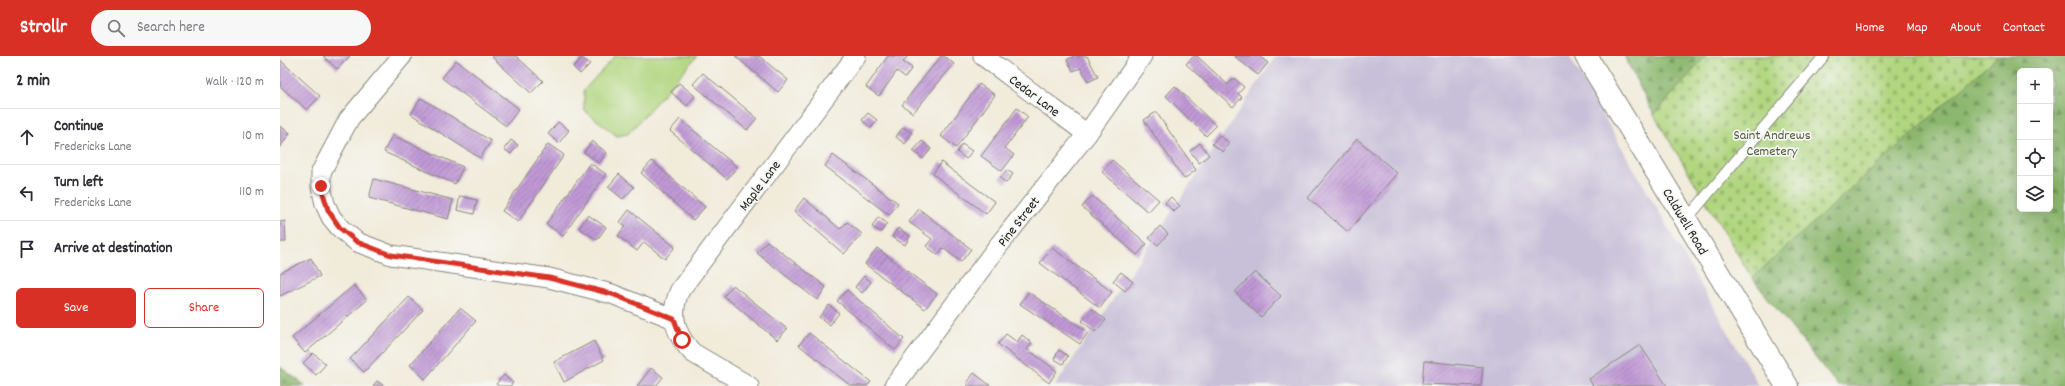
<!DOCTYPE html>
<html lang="en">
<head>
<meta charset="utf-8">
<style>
  body { margin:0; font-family:Dekko,sans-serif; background:#f7f7f7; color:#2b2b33 }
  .controls { position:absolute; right:12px; top:12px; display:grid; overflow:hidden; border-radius:6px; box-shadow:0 4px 16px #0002 }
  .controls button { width:36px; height:36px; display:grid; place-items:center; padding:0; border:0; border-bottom:1px solid #e1e1e2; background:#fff; color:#2b2b33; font:20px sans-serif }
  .stop { position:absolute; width:12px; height:12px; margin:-9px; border:3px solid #d93025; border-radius:50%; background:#fff }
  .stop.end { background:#d93025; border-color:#fff; box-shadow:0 1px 4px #0008 }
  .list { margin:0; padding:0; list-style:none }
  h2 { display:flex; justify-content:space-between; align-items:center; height:52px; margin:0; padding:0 16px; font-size:17px }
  h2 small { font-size:13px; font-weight:400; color:#7c7c81 }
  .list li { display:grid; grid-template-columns:26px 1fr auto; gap:12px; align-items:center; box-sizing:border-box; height:56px; padding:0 16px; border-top:1px solid #e1e1e2 }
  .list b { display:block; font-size:15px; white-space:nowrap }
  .list p { margin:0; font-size:13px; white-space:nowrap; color:#7c7c81 }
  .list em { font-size:13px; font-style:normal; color:#7c7c81 }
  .actions { display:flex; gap:8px; padding:12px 16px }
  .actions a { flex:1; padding:9px 0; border:1px solid #d93025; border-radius:6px; text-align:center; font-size:14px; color:#d93025 }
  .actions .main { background:#d93025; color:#fff }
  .icon { flex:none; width:22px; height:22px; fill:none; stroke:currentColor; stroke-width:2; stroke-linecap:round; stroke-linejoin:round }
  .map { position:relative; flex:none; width:1785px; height:330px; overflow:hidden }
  header { display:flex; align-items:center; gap:24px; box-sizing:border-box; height:56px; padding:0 20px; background:#d93025; color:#fff }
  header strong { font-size:19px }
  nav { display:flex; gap:22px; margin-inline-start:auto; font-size:14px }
  .search { width:280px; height:36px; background:#f7f7f7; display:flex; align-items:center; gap:10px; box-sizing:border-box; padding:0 14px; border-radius:22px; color:#7c7c81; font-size:15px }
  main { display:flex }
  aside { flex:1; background:#fff }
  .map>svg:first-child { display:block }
</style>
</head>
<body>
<header>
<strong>Strollr</strong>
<div class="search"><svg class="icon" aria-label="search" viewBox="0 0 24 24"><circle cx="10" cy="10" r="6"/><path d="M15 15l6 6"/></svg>Search here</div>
<nav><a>Home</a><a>Map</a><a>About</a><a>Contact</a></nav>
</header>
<main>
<aside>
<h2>2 min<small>Walk · 120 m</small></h2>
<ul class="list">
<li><svg class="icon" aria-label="ahead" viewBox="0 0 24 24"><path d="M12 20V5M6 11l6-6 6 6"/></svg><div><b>Continue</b><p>Fredericks Lane</p></div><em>10 m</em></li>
<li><svg class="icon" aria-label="left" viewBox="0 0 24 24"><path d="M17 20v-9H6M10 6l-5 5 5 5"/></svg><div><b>Turn left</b><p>Fredericks Lane</p></div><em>110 m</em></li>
<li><svg class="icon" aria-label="arrive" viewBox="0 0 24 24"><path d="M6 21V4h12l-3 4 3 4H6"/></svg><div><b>Arrive at destination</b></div></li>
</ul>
<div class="actions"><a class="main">Save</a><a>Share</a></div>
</aside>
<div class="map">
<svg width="1785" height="330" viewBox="0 0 1785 330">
  <defs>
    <pattern id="forest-firs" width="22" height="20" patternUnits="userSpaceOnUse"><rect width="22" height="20" fill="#8cb76e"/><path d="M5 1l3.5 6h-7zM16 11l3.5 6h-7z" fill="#72945a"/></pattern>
    <pattern id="cemetery-stones" width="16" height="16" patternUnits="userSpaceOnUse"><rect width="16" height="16" fill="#b1d67f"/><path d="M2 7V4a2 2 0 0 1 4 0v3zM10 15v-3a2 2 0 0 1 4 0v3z" fill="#98b76d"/></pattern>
    <pattern id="building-hatch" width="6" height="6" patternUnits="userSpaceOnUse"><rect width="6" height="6" fill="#c098d5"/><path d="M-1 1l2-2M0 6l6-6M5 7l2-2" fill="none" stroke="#9b7bac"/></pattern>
  </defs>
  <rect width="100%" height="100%" fill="#f6f6f2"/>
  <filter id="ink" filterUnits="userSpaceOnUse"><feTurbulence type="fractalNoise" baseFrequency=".025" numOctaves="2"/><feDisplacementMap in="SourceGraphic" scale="8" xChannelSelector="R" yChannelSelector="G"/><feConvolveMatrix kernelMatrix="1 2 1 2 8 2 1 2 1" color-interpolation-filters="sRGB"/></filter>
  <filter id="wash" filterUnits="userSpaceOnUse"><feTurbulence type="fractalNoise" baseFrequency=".012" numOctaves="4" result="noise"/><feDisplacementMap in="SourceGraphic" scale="16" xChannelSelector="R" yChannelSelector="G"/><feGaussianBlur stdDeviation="0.9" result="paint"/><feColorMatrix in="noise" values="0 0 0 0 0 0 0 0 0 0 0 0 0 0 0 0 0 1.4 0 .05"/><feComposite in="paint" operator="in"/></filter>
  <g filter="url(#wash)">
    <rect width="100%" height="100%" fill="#f1ebda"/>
    <!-- industrial -->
    <path fill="#c8bfd8" d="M996,0H1289L1479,330H775Z"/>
    <!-- green -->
    <path fill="#b1d67f" stroke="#66794e" d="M335,0H417L348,78L337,80L304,54V34Z"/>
    <!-- forest -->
    <g fill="url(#forest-firs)" stroke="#546a45" fill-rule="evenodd">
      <path d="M1344,0H1426L1374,59Z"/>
      <path d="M1718,0H1785V330H1558L1472,222ZM1740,15H1770V153H1740Z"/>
      <path d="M0,311L26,330H0Z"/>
    </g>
    <!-- cemetery -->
    <path fill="url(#cemetery-stones)" stroke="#66794e" d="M1426,0H1718L1472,222L1374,59Z"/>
    <g id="blocks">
      <!-- building -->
      <g fill="url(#building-hatch)">
        <path d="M43,0H70L57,13Z"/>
        <path d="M211,0H236L263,25L251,37Z"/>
        <path d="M455,0H479L508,24L498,36Z"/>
        <path d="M608,0H628L623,6L632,12L625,21L617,15L599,40L586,31Z"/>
        <path d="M661,0H664L674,8L633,57L622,49Z"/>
        <path d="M794,0H807L818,21L808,26L801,12L793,15L787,4Z"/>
        <path d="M914,0H917L948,29L954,22L964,31L958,38L962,41L953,51L906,8Z"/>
        <path d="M954,0H979L988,7L978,19Z"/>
        <path d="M302,2L310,8L300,18L293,11Z"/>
        <path d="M0,4L40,40L27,54L0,30Z"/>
        <path d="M176,4L239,53L226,70L162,22Z"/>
        <path d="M423,17L477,62L467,74L413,28Z"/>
        <path d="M399,27L415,40L407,50L391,36Z"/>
        <path d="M699,28L715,39L676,92L661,80Z"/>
        <path d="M895,30L936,70L926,80L886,40Z"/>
        <path d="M141,42L211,85L200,102L131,58Z"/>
        <path d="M737,52L748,61L725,92L734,99L722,115L701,100Z"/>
        <path d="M876,56L916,114L904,123L864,64Z"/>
        <path d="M588,57L597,64L591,72L582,64Z"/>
        <path d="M400,63L457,111L447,123L390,75Z"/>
        <path d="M278,66L289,74L279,87L268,78Z"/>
        <path d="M0,70L10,77L0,91Z"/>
        <path d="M623,71L632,77L625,88L616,81Z"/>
        <path d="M112,79L183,111L175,128L104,96Z"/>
        <path d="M939,79L949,87L943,96L932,88Z"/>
        <path d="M1077,83L1117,117L1068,176L1028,142Z"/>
        <path d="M231,84L238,89L231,98L224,93Z"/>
        <path d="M312,85L327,97L319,107L304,96Z"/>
        <path d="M642,85L651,93L643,103L633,95Z"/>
        <path d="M920,87L929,99L919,107L910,95Z"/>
        <path d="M268,88L284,99L238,166L222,155Z"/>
        <path d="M682,88L692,95L686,103L677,96Z"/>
        <path d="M553,99L618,147L609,159L545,110Z"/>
        <path d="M832,104L879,144L868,156L822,116Z"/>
        <path d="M372,105L425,151L413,164L361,117Z"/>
        <path d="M661,106L715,146L706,158L653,118Z"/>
        <path d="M310,107L326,118L283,180L266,168Z"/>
        <path d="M727,114L733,118L726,127L720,122Z"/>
        <path d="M339,118L354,131L343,143L328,131Z"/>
        <path d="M94,123L173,144L168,163L89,142Z"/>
        <path d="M180,140L197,144L194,158L177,154Z"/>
        <path d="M812,140L867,188L857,199L802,151Z"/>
        <path d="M891,141L900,150L894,156L885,147Z"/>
        <path d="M524,142L560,173L567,166L582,178L564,198L514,155Z"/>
        <path d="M639,153L691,193L681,206L663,192L658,199L646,190L652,183L629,166Z"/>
        <path d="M349,154L395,191L385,203L364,186L357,195L338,180L345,170L340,166Z"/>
        <path d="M308,159L326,171L317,184L299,172Z"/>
        <path d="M598,161L607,167L601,176L592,171Z"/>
        <path d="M5,165L6,186H0V166Z"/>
        <path d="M880,170L888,178L878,189L869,182Z"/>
        <path d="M618,172L630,180L625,189L612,181Z"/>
        <path d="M487,185L546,231L537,244L477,197Z"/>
        <path d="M597,192L657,238L645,253L585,208Z"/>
        <path d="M772,192L832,236L820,252L760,207Z"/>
        <path d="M31,202L40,220L0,240V217Z"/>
        <path d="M841,216L853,226L845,235L833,225Z"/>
        <path d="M975,216L1001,240L981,261L955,236Z"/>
        <path d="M584,220L591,226L582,237L575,231Z"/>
        <path d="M74,229L87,244L25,297L12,282Z"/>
        <path d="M453,229L507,273L497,284L444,240Z"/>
        <path d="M567,234L624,283L615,294L557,245Z"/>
        <path d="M748,236L808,276L800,288L740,248Z"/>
        <path d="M129,241L143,254L84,316L70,303Z"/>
        <path d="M549,249L559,257L550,269L539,261Z"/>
        <path d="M180,252L196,265L145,323L130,309Z"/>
        <path d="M813,253L826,264L815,276L802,265Z"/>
        <path d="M529,277L591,326L587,330H571L519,289Z"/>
        <path d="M726,278L737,286L742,279L752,287L747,293L777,315L769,327L718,288Z"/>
        <path d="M314,285L324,304L284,326L274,306Z"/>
        <path d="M1360,289L1387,330H1313L1309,323Z"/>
        <path d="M779,294L788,300L783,308L774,303Z"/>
        <path d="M33,297L46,308L36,319L23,307Z"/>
        <path d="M1144,305L1203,311L1201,330L1142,328Z"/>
        <path d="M371,312L383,321L376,330H357Z"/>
        <path d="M694,317L711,330H688L686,328Z"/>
        <path d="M224,319L233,327L230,330H219L216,328Z"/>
        <path d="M97,325L104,330H93Z"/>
      </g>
    </g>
  </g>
  <g filter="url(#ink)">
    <use href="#blocks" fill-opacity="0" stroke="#86847b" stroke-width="1"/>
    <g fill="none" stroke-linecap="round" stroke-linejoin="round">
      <!-- lane casing -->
      <g stroke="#86847b" stroke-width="12">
        <path id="lane" d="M1406,164L1544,0"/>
      </g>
      <!-- street casing -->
      <g stroke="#86847b" stroke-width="21">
        <g id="street">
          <path d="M122,0L69,63L41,116V130L45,148L51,161L60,172L77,186L111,199L269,222L332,238L394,263"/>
          <path d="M703,0L807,78"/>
          <path d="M469,330L413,297C395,279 389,258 400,234L576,0"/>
          <path d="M614,330L715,194L807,78L862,0"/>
        </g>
      </g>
      <!-- secondary casing -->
      <g stroke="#86847b" stroke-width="24">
        <path id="secondary" d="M1306,0L1507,330"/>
      </g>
      <!-- lane -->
      <use href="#lane" stroke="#fff" stroke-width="10"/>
      <!-- street -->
      <use href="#street" stroke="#fff" stroke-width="19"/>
      <!-- secondary -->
      <use href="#secondary" stroke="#fff" stroke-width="22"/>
    </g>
  </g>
  <g fill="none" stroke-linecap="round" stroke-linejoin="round" filter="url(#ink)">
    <!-- route -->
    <path stroke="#d93025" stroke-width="5" d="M41,130L48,154L60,172L77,186L111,199L269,222L332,238L394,263L402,284"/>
  </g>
  <g text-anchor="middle" stroke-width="3.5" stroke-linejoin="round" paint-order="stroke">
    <!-- street labels -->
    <g font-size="14" fill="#1c1c1c" stroke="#f6f6f2">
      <text transform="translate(755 39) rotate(37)" y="5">Cedar Lane</text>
      <text transform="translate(479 129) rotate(-53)" y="5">Maple Lane</text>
      <text transform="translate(738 165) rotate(-52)" y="5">Pine Street</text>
      <text transform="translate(1406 165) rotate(59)" y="5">Caldwell Road</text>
    </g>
    <!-- park labels -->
    <g font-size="14" fill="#505d3f" stroke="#f6f6f2">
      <text x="1492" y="83">Saint Andrews<tspan x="1492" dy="16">Cemetery</tspan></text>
    </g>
  </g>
</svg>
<div class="controls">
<button>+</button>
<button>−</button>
<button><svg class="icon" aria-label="locate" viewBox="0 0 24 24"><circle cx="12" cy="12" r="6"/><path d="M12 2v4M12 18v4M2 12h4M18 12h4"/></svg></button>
<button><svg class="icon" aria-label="layers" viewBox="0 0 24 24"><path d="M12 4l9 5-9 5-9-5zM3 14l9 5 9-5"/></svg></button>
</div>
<div class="stop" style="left:402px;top:284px"></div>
<div class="stop end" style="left:41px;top:130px"></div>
</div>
</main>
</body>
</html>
